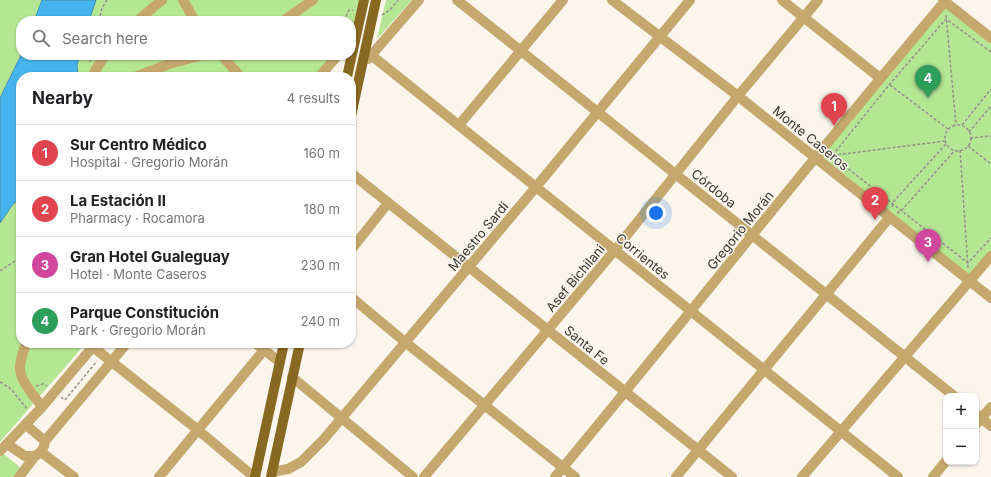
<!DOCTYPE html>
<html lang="en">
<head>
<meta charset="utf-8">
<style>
  body { margin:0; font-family:Inter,sans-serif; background:#f6f6f6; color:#202124 }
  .controls { position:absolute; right:12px; bottom:12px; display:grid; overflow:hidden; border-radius:8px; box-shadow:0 1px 3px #0004 }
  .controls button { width:36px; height:36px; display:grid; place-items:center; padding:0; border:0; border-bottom:1px solid #e0e0e0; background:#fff; color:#202124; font:20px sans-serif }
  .you { position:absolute; left:656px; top:213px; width:14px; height:14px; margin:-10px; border:3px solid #fff; border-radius:50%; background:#1a73e8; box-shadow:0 0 0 6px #1a73e833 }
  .badge { display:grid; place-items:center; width:26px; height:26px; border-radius:50%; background:#7c3aed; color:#fff; font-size:13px; font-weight:700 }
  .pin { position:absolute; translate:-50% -33px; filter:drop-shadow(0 1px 2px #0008) }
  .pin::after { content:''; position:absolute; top:21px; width:14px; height:12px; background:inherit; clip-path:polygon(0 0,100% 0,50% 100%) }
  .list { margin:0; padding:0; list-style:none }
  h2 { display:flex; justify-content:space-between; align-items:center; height:52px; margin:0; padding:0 16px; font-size:17px }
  h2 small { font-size:13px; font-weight:400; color:#757577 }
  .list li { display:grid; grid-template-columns:26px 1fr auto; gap:12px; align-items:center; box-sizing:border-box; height:56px; padding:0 16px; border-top:1px solid #e0e0e0 }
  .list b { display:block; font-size:15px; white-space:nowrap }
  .list p { margin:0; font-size:13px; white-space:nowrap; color:#757577 }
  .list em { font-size:13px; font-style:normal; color:#757577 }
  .icon { flex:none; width:22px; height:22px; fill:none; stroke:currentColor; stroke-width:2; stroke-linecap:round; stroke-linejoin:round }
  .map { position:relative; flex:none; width:991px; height:477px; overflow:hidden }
  .search { position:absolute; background:#fff; box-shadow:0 1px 3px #0004; left:16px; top:16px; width:340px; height:44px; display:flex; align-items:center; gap:10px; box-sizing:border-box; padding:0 14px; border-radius:16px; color:#757577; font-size:15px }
  .panel { position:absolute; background:#fff; box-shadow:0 1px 3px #0004; left:16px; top:72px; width:340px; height:276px; border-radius:16px }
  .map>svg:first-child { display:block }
</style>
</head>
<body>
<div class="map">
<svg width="991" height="477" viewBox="0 0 991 477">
  <rect width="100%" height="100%" fill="#fbf5eb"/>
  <!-- green -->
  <g fill="#b5e693">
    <path d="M0,0H42L34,21H21V55L0,98Z"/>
    <path d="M96,0H359L351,37V21H89Z"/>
    <path d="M386,0H412L377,39Z"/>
    <path d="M945,2L991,39V254L969,281L815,158Z"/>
    <path d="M79,55H334L315,77H78L77,66Z"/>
    <path d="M21,198V343H86L0,442V223L13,204Z"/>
    <path d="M0,451L21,468L14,477H0Z"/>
  </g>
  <!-- water -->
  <g fill="#47b5ed" stroke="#438fb5">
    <path d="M42,0H96L89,21H34Z"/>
    <path d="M21,55H79L77,66L78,77H21V198L13,204L0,223V98Z"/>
  </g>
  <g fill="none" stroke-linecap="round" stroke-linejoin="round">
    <!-- path -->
    <g stroke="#949089" stroke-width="1.5" stroke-dasharray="3 2" stroke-linecap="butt">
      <path d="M382,15L390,10L398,0"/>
      <path d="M946,15L956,125"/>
      <path d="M99,21L102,8L107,0"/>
      <path d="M344,21L349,10H353"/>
      <path d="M991,52L946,19L889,85L832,156L968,263L991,238"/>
      <path d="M90,62L91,55"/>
      <path d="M890,85L948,129"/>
      <path d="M962,125L991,89"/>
      <circle cx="958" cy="138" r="13"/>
      <path d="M969,132L991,106"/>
      <path d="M970,138L991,136"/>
      <path d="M968,146L991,164"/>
      <path d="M960,150L968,268"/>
      <path d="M828,156L945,141"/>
      <path d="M892,207L894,201L946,144"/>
      <path d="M897,213L902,210L955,150"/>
      <path d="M0,271L18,259L21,256"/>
      <path d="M108,347L111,343"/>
      <path d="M0,382L11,389L28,410"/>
      <path d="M36,386L43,384L47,386"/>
      <path d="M61,397L65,400L97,361"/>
    </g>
    <!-- minor -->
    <g stroke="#c5a86d" stroke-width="10">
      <path d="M183,0L195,21"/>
      <path d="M457,0L954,396"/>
      <path d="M612,0L738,96L991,298"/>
      <path d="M782,0L880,78"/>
      <path d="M943,0L991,38"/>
      <path d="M137,21L162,0"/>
      <path d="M283,21L313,0"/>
      <path d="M221,55L241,77"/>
      <path d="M371,55L898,477"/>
      <path d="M368,59L419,0"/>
      <path d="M93,77L95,71L105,55"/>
      <path d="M135,77L169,64L203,55"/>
      <path d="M319,77L338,55"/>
      <path d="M459,125L563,0"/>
      <path d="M351,173L732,477"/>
      <path d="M351,250L388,203"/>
      <path d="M351,297L405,342L575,477"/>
      <path d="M26,343C24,350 21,358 20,365C18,380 35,396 42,407"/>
      <path d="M255,343L280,362"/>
      <path d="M93,347L198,430L254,477"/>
      <path d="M292,377L413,477"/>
      <path d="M976,414L991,426"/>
      <path d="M976,424L991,407"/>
      <path d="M26,425L45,441"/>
      <path d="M7,444L25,456H35"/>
      <path d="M0,451L42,407L96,343"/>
      <path d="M41,452L74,477"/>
      <path d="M272,472L288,469L301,462L324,439L536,187L690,0"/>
      <path d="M19,477L35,456L41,452L44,446L45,441L127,343"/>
      <path d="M159,477L264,350"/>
      <path d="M424,477L615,250L738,96L818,0"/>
      <path d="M555,477C686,319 813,157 946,0"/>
      <path d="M676,477L889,218"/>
      <path d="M802,477L991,256"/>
      <path d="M933,477L946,461"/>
    </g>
    <!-- major -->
    <g stroke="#886922" stroke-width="10">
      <path d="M347,77L364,0"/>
      <path d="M351,116L376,0"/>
      <path d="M255,477L284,343"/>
      <path d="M271,477L300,343"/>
    </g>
  </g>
  <g text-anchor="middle" stroke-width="3" stroke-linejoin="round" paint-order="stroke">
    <!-- street labels -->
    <g font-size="13" fill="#393733" stroke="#fbf5eb">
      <text transform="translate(811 138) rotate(39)" y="5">Monte Caseros</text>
      <text transform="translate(714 188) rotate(39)" y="5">Córdoba</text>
      <text transform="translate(740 230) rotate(-51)" y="5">Gregorio Morán</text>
      <text transform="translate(478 236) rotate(-50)" y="5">Maestro Sardi</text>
      <text transform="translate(643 256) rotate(39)" y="5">Corrientes</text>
      <text transform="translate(575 278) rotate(-50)" y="5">Asef Bichilani</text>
      <text transform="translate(587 345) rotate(39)" y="5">Santa Fe</text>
    </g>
  </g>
</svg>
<div class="controls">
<button>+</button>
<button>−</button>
</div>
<div class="you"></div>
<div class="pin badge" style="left:834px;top:126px;background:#e0444e">1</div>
<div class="pin badge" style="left:875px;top:220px;background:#e0444e">2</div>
<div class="pin badge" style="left:928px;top:262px;background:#d1479c">3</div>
<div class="pin badge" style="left:928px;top:98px;background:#2e9e5b">4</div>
<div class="search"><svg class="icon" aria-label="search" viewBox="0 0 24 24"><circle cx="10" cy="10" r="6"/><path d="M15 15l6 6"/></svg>Search here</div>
<section class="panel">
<h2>Nearby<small>4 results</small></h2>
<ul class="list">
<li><span class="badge" style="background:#e0444e">1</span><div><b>Sur Centro Médico</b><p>Hospital · Gregorio Morán</p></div><em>160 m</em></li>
<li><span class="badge" style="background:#e0444e">2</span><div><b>La Estación II</b><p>Pharmacy · Rocamora</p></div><em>180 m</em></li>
<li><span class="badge" style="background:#d1479c">3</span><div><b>Gran Hotel Gualeguay</b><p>Hotel · Monte Caseros</p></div><em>230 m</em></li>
<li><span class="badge" style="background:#2e9e5b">4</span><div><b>Parque Constitución</b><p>Park · Gregorio Morán</p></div><em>240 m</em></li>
</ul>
</section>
</div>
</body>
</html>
